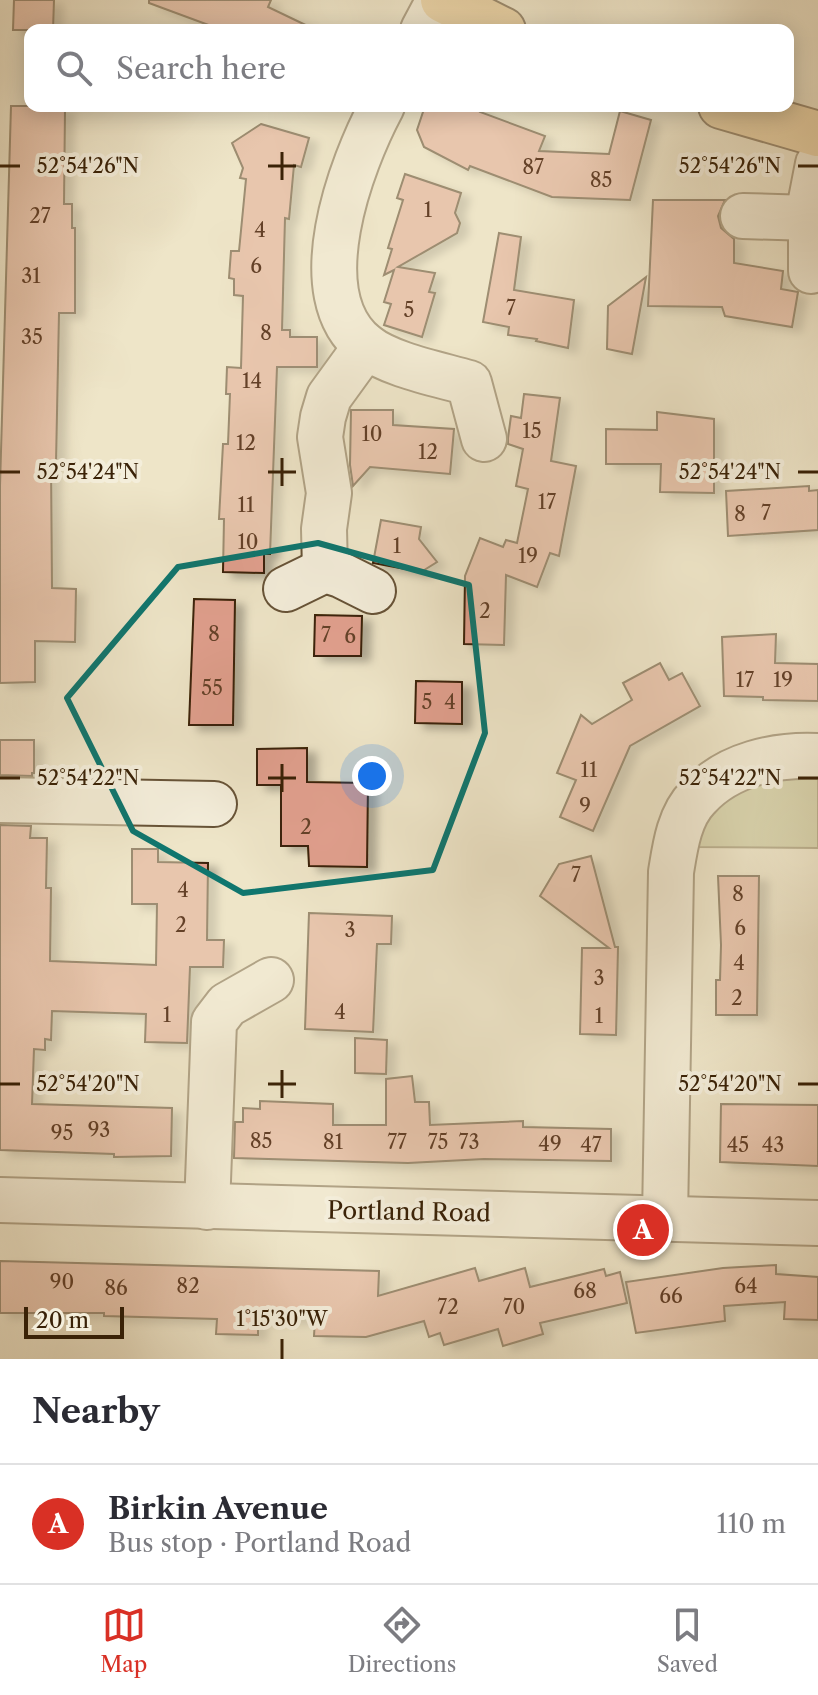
<!DOCTYPE html>
<html lang="en">
<head>
<meta charset="utf-8">
<style>
  body { margin:0; font-family:"Libre Caslon Text",serif; background:#f7f7f7; color:#2b2b33 }
  .scale { position:absolute; left:24px; bottom:20px; width:100px; box-sizing:border-box; padding-left:8px; border:4px solid #3a2207; border-top:0; font-size:22px; line-height:28px; white-space:nowrap; color:#3a2207; -webkit-text-stroke:6px #f4eedb; paint-order:stroke }
  .you { position:absolute; left:372px; top:776px; width:28px; height:28px; margin:-20px; border:6px solid #fff; border-radius:50%; background:#1a73e8; box-shadow:0 0 0 12px #1a73e833 }
  .badge { display:grid; place-items:center; width:52px; height:52px; border-radius:50%; background:#d93025; color:#fff; font-size:26px; font-weight:700 }
  .pin { position:absolute; translate:-50% -50%; border:4px solid #fff; box-shadow:0 2px 8px #0006 }
  .list { margin:0; padding:0; list-style:none }
  h2 { display:flex; justify-content:space-between; align-items:center; height:104px; margin:0; padding:0 32px; font-size:34px }
  h2 small { font-size:26px; font-weight:400; color:#7c7c81 }
  .list li { display:grid; grid-template-columns:52px 1fr auto; gap:24px; align-items:center; box-sizing:border-box; height:120px; padding:0 32px; border-top:2px solid #e1e1e2 }
  .list b { display:block; font-size:30px; white-space:nowrap }
  .list p { margin:0; font-size:26px; white-space:nowrap; color:#7c7c81 }
  .list em { font-size:26px; font-style:normal; color:#7c7c81 }
  .icon { flex:none; width:44px; height:44px; fill:none; stroke:currentColor; stroke-width:2; stroke-linecap:round; stroke-linejoin:round }
  .map { position:relative; flex:none; width:818px; height:1359px; overflow:hidden }
  .search { position:absolute; background:#fff; box-shadow:0 4px 20px #0003; left:24px; right:24px; top:24px; height:88px; display:flex; align-items:center; gap:20px; box-sizing:border-box; padding:0 28px; border-radius:16px; color:#7c7c81; font-size:30px }
  .sheet { height:224px; background:#fff }
  nav { display:flex; justify-content:space-around; align-items:center; box-sizing:border-box; height:112px; border-top:2px solid #e1e1e2; background:#fff; font-size:22px; color:#7c7c81 }
  nav a { display:grid; justify-items:center; gap:4px }
  nav .on { color:#d93025 }
  .map>svg:first-child { display:block }
</style>
</head>
<body>
<div class="map">
<svg width="818" height="1359" viewBox="0 0 818 1359">
  <defs>
    <filter id="shadow"><feDropShadow dx="9" dy="5" stdDeviation="4" flood-color="#0004"/></filter>
  </defs>
  <rect width="100%" height="100%" fill="#eee5c8"/>
  <filter id="stains"><feTurbulence type="fractalNoise" baseFrequency=".0025" numOctaves="4"/><feColorMatrix values="0 0 0 0 .2 0 0 0 0 .09 0 0 0 0 .02 0 0 0 .5 -.17"/></filter>
  <radialGradient id="worn" r=".72"><stop offset=".6" stop-color="#630" stop-opacity="0"/><stop offset="1" stop-color="#630" stop-opacity=".3"/></radialGradient>
  <!-- green -->
  <path fill="#c1c290" stroke="#7e724c" stroke-width="2" d="M801,776L818,778V848L695,847C697,840 698,828 703,822C725,789 765,782 801,776Z"/>
  <!-- building -->
  <g fill="#e09f8d" stroke="#3a2207" stroke-width="2" filter="url(#shadow)">
    <path d="M14,0H54L53,30H13Z"/>
    <path d="M149,0H271L268,7L316,30H222L149,3Z"/>
    <path d="M11,106H49V109H65L64,204H72V228H75V313H59L56,463H51L52,588L76,589L75,642L35,641V682L0,683V486Z"/>
    <path d="M425,106H482L480,112L545,136L539,151L609,154L620,111L651,120L630,200L552,197L470,166L468,170L424,147L417,130Z"/>
    <path d="M261,124L309,138L301,167L294,165L289,219L285,218L282,330H290V337H317V367H277L270,554H264V573L223,572L224,519H219L223,444H228L230,394H226L227,367L241,368L243,296L234,295V279L229,278L231,251H239L246,179L240,178L243,168L232,143Z"/>
    <path d="M405,174L461,193L455,213L460,223L457,233L398,267L435,273L429,292L435,293L422,337L384,325L391,304L384,302L394,270L384,275L392,249L388,248L403,200L397,198Z"/>
    <path d="M653,200H725L718,216L721,228L734,239V263L783,271L781,289L798,292L792,327L725,316L722,307L648,306Z"/>
    <path d="M499,233L521,237L514,290L574,300L568,348L536,341L537,339L508,335L509,327L483,322Z"/>
    <path d="M646,277L632,354L607,349L608,306Z"/>
    <path d="M524,394L560,398L551,461L576,466L559,556L550,553L537,587L506,575L504,645L464,644L465,576L480,538L503,547L506,540L517,543L528,489L516,486L523,449L508,444V438L511,416L521,418Z"/>
    <path d="M351,410H393V425L454,429L450,474L370,467L353,486L350,465Z"/>
    <path d="M657,412L714,419V493L660,492L661,464H606V429L657,430Z"/>
    <path d="M809,486V491L818,490V530L728,536L726,491Z"/>
    <path d="M381,520L421,527L419,539L437,562L421,572L373,563Z"/>
    <path d="M194,599L235,600L233,725H189Z"/>
    <path d="M315,615L362,616L361,656H314Z"/>
    <path d="M776,634L775,663L818,664V701L763,700V697L724,696L722,637Z"/>
    <path d="M660,663L669,680L682,673L700,706L630,746L593,831L560,817L576,780L557,773L581,715L592,724L632,700L623,683Z"/>
    <path d="M416,681L462,682V724L415,723Z"/>
    <path d="M0,740H34V773H32V776L0,775Z"/>
    <path d="M307,748V782L368,783L367,867L309,866L308,846H281V785H257V749Z"/>
    <path d="M0,825L31,826L30,838H47L46,888H51L50,961L156,965L157,904H132V849H158V862L208,863L207,940H224L223,967H190L187,1043L145,1042L146,1014L52,1011L51,1040L45,1039V1050L34,1049L32,1104L172,1108L171,1156L114,1157V1154L0,1150Z"/>
    <path d="M591,856L615,947H618L616,1035L580,1034L582,948H609L540,896L559,864Z"/>
    <path d="M718,876H759L757,1015H716V980H720L721,945Z"/>
    <path d="M309,913L392,916L391,944H377L373,1032L305,1029Z"/>
    <path d="M355,1038L387,1040L386,1074L355,1073Z"/>
    <path d="M412,1076L415,1102H429L430,1125L523,1121V1127L611,1129V1161L484,1159L408,1163L234,1158L235,1122H243V1108L260,1109V1101L333,1104V1125H386V1079Z"/>
    <path d="M721,1104L818,1105V1166L720,1162Z"/>
    <path d="M0,1261L379,1271L378,1296L475,1268L479,1281L525,1268L530,1287L604,1269L606,1276L620,1272L627,1303L540,1323L543,1334L503,1346L498,1329L444,1345L440,1333L429,1337L424,1321L366,1337L314,1336L315,1319H258V1335L216,1334L217,1319L104,1316V1313H0Z"/>
    <path d="M776,1265V1274L818,1277V1320L784,1319L785,1302L724,1306L725,1321L636,1333L626,1282L723,1268Z"/>
  </g>
  <g fill="none" stroke-linecap="round" stroke-linejoin="round">
    <!-- minor casing -->
    <g stroke="#675337" stroke-width="48">
      <g id="minor">
        <path d="M423,30L439,0"/>
        <path d="M382,106C351,164 301,295 366,346C390,365 438,374 469,383L484,439"/>
        <path d="M743,216L810,218"/>
        <path d="M811,271V200L818,164"/>
        <path d="M325,570L324,529L329,493L320,437L323,417L329,397L366,346"/>
        <path d="M286,589L325,570L341,575L373,591"/>
        <path d="M0,800L214,804"/>
        <path d="M0,1200L818,1223"/>
        <path d="M207,1207L214,1022L227,1005L271,980"/>
        <path d="M665,1218L671,872C675,847 679,816 698,797C728,764 776,754 818,756"/>
      </g>
    </g>
    <!-- major casing -->
    <g stroke="#3a2207" stroke-width="48">
      <g id="major">
        <path d="M443,0L503,30"/>
        <path d="M721,106L818,134"/>
      </g>
    </g>
    <!-- minor -->
    <use href="#minor" stroke="#f4eedb" stroke-width="44"/>
    <!-- major -->
    <use href="#major" stroke="#e7c284" stroke-width="44"/>
  </g>
  <!-- marked area -->
  <path d="M0 0H818V1359H0ZM318,543L469,585L485,733L433,870L243,893L133,831L67,698L178,567Z" fill="#eee5c8" fill-opacity=".55" fill-rule="evenodd"/>
  <path fill="none" stroke="#0f766e" stroke-width="6" stroke-linejoin="round" d="M318,543L469,585L485,733L433,870L243,893L133,831L67,698L178,567Z"/>
  <!-- ticks -->
  <path fill="none" stroke="#3a2207" stroke-width="3" d="M282,152V180M0,166H20M268,166H296M798,166H818M282,458V486M0,472H20M268,472H296M798,472H818M282,764V792M0,778H20M268,778H296M798,778H818M282,1070V1098M0,1084H20M268,1084H296M798,1084H818M282,1339V1359"/>
  <g text-anchor="middle" stroke-width="8" stroke-linejoin="round" paint-order="stroke">
    <!-- number labels -->
    <g font-size="20" fill="#644128">
      <text x="533" y="174">87</text>
      <text x="601" y="187">85</text>
      <text x="428" y="217">1</text>
      <text x="40" y="223">27</text>
      <text x="260" y="237">4</text>
      <text x="256" y="273">6</text>
      <text x="31" y="283">31</text>
      <text x="511" y="315">7</text>
      <text x="409" y="317">5</text>
      <text x="266" y="340">8</text>
      <text x="32" y="344">35</text>
      <text x="252" y="388">14</text>
      <text x="532" y="438">15</text>
      <text x="372" y="441">10</text>
      <text x="246" y="450">12</text>
      <text x="428" y="459">12</text>
      <text x="547" y="509">17</text>
      <text x="246" y="512">11</text>
      <text x="766" y="520">7</text>
      <text x="740" y="521">8</text>
      <text x="248" y="549">10</text>
      <text x="397" y="553">1</text>
      <text x="528" y="563">19</text>
      <text x="485" y="618">2</text>
      <text x="214" y="641">8</text>
      <text x="326" y="642">7</text>
      <text x="350" y="643">6</text>
      <text x="745" y="687">17</text>
      <text x="783" y="687">19</text>
      <text x="212" y="695">55</text>
      <text x="427" y="709">5</text>
      <text x="450" y="709">4</text>
      <text x="589" y="777">11</text>
      <text x="585" y="813">9</text>
      <text x="306" y="834">2</text>
      <text x="576" y="882">7</text>
      <text x="183" y="897">4</text>
      <text x="738" y="901">8</text>
      <text x="181" y="932">2</text>
      <text x="740" y="935">6</text>
      <text x="350" y="937">3</text>
      <text x="739" y="970">4</text>
      <text x="599" y="985">3</text>
      <text x="737" y="1005">2</text>
      <text x="340" y="1019">4</text>
      <text x="167" y="1022">1</text>
      <text x="599" y="1023">1</text>
      <text x="99" y="1137">93</text>
      <text x="62" y="1140">95</text>
      <text x="261" y="1148">85</text>
      <text x="333" y="1149">81</text>
      <text x="397" y="1149">77</text>
      <text x="438" y="1149">75</text>
      <text x="469" y="1149">73</text>
      <text x="550" y="1151">49</text>
      <text x="591" y="1152">47</text>
      <text x="738" y="1152">45</text>
      <text x="773" y="1152">43</text>
      <text x="62" y="1289">90</text>
      <text x="188" y="1293">82</text>
      <text x="746" y="1293">64</text>
      <text x="116" y="1295">86</text>
      <text x="585" y="1298">68</text>
      <text x="671" y="1303">66</text>
      <text x="448" y="1314">72</text>
      <text x="514" y="1314">70</text>
    </g>
    <!-- street labels -->
    <g font-size="24" fill="#3a2207" stroke="#f4eedb">
      <text transform="translate(409 1212) rotate(1)" y="8">Portland Road</text>
    </g>
  </g>
  <g font-size="20" text-anchor="middle" fill="#3a2207" stroke="#f4eedb" stroke-width="8" stroke-linejoin="round" paint-order="stroke">
    <text x="88" y="173">52°54'26"N</text>
    <text x="730" y="173">52°54'26"N</text>
    <text x="88" y="479">52°54'24"N</text>
    <text x="730" y="479">52°54'24"N</text>
    <text x="88" y="785">52°54'22"N</text>
    <text x="730" y="785">52°54'22"N</text>
    <text x="88" y="1091">52°54'20"N</text>
    <text x="730" y="1091">52°54'20"N</text>
    <text x="282" y="1326">1°15'30"W</text>
  </g>
  <rect width="100%" height="100%" filter="url(#stains)"/>
  <rect width="100%" height="100%" fill="url(#worn)"/>
</svg>
<div class="scale">20 m</div>
<div class="you"></div>
<div class="pin badge" style="left:643px;top:1230px">A</div>
<div class="search"><svg class="icon" aria-label="search" viewBox="0 0 24 24"><circle cx="10" cy="10" r="6"/><path d="M15 15l6 6"/></svg>Search here</div>
</div>
<section class="sheet">
<h2>Nearby<small></small></h2>
<ul class="list">
<li><span class="badge">A</span><div><b>Birkin Avenue</b><p>Bus stop · Portland Road</p></div><em>110 m</em></li>
</ul>
</section>
<nav>
<a class="on"><svg class="icon" aria-label="map" viewBox="0 0 24 24"><path d="M3 6l6-2 6 2 6-2v14l-6 2-6-2-6 2zM9 4v14M15 6v14"/></svg>Map</a>
<a><svg class="icon" aria-label="directions" viewBox="0 0 24 24"><path d="M12 3l9 9-9 9-9-9zM9 14v-3h6M13 9l2 2-2 2"/></svg>Directions</a>
<a><svg class="icon" aria-label="saved" viewBox="0 0 24 24"><path d="M7 4h10v16l-5-4-5 4z"/></svg>Saved</a>
</nav>
</body>
</html>
